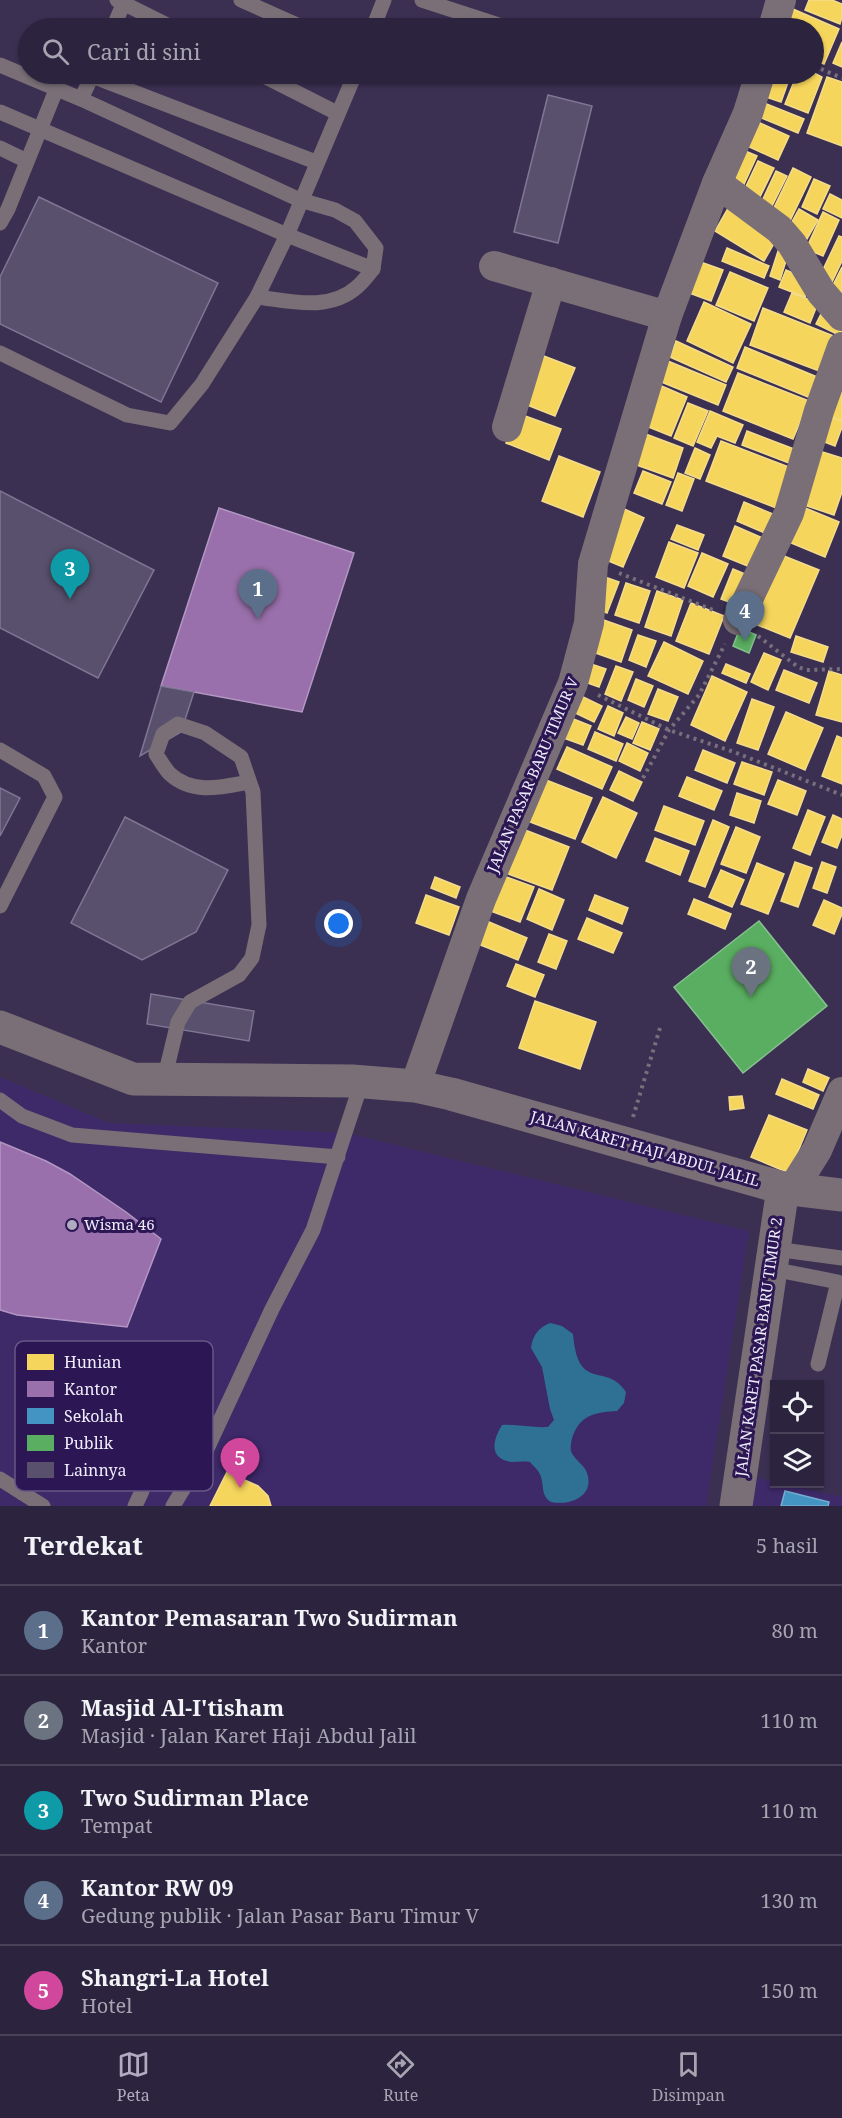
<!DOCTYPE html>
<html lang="id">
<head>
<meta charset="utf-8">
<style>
  body { margin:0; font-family:"Noto Serif",serif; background:#342c45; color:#f1f3f6 }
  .controls { position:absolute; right:18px; bottom:18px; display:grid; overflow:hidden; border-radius:0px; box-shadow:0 2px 4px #0004 }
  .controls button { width:54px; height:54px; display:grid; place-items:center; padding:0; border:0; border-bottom:2px solid #484158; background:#2c243e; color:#f1f3f6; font:30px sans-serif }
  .you { position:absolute; left:339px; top:924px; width:21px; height:21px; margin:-15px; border:4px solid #fff; border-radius:50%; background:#1a73e8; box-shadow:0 0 0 9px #1a73e833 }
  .badge { display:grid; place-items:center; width:39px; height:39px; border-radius:50%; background:#b0abc0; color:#fff; font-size:20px; font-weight:700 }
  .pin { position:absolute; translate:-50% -50px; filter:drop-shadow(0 2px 3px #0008) }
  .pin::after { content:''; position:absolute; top:32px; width:21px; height:18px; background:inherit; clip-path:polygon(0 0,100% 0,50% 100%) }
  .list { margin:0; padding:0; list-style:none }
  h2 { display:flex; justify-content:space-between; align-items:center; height:78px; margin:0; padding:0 24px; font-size:26px }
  h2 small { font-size:20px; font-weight:400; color:#a6a4b0 }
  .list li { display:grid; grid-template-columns:39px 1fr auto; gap:18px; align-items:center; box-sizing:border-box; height:90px; padding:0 24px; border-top:2px solid #484158 }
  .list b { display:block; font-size:22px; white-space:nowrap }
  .list p { margin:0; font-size:20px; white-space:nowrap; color:#a6a4b0 }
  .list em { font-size:20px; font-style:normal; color:#a6a4b0 }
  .icon { flex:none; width:33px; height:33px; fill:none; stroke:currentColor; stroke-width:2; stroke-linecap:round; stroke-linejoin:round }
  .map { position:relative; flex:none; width:842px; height:1506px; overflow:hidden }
  .search { position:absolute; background:#2c243e; box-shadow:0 2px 4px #0004; left:18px; right:18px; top:18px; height:66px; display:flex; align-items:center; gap:15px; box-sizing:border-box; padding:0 21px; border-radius:33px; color:#a6a4b0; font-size:22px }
  .sheet { height:528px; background:#2c243e }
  nav { display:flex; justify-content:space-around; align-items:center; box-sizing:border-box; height:84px; border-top:2px solid #484158; background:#2c243e; font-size:16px; color:#a6a4b0 }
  nav a { display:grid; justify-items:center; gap:3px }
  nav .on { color:#b0abc0 }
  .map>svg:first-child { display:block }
</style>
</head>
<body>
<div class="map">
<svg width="842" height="1506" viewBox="0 0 842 1506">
  <rect width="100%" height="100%" fill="#3b3052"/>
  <!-- built -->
  <g fill="#3e2969">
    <path d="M0,1077L109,1123L346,1133L749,1231L706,1506H0Z"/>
    <path d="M750,1476L774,1482V1484H783L842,1497V1506H746Z"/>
  </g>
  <!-- water -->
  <path fill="#2f7195" d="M550,1323L562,1326L573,1334C578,1394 606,1361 626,1392L624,1403L617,1411C598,1412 582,1414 574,1433C572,1437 570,1446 571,1451C574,1460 585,1465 587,1473C595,1496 570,1506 551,1502C541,1496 544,1486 541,1477C539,1470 534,1467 530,1462C523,1461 517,1462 511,1462C487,1458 494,1438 502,1425C518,1424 532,1428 548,1427L554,1420L550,1409L542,1367L531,1348C533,1335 538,1328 550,1323Z"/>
  <!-- homes -->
  <g fill="#f6d55c" stroke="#f4dc8c" stroke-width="1.5">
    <path d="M809,0H832L842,4V17L840,24L805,10Z"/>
    <path d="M793,9L839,29L824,64L814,60V28H785Z"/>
    <path d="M842,42V67L833,63Z"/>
    <path d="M814,73L822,77L808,113L785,104L797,74Z"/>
    <path d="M764,74H791L781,102L757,94Z"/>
    <path d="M827,77L842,82V146L807,133Z"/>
    <path d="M764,103L804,119L798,133L759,117Z"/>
    <path d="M758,122L789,136L778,160L747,146Z"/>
    <path d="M743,150L757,156L740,193L726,186Z"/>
    <path d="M758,161L774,168L756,205L741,197Z"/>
    <path d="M793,168L811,177L788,225L770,216Z"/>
    <path d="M776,171L787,176L772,206L762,201Z"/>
    <path d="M814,179L830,186L817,214L802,207Z"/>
    <path d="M830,194L842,200V218L823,209Z"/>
    <path d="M731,203L780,233L764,261L715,231Z"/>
    <path d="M799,209L818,220L807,239L788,229Z"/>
    <path d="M823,212L839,220L823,256L806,249Z"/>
    <path d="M839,236L842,237V261L831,284L819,278Z"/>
    <path d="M781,242L791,245L780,280L770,276Z"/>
    <path d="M727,248L769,266L764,278L722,261Z"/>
    <path d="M695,260L723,270L711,301L684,291Z"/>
    <path d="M842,267V304L827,297Z"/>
    <path d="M786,270L811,281L805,297L779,287Z"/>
    <path d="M730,272L768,288L754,321L716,305Z"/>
    <path d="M792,293L818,303L810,323L784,312Z"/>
    <path d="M704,302L751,324L733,363L687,341Z"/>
    <path d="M763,308L836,337L822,372L750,345Z"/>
    <path d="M821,314L842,324L841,336L816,324Z"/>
    <path d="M676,341L733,367L726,382L670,357Z"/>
    <path d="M745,347L822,379L813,399L737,368Z"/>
    <path d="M536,353L575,368L555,416L517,401Z"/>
    <path d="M663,359L726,385L718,405L654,379Z"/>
    <path d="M738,373L809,401L793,439L723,411Z"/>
    <path d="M657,384L687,397L671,436L641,424Z"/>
    <path d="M842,391V421L823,414Z"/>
    <path d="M688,403L708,411L693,446L674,438Z"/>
    <path d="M710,411L743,425L735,443L717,436L711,448L697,442Z"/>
    <path d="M517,413L561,429L549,460L506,443Z"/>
    <path d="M823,414L842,421V427L835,446L814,438Z"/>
    <path d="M747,431L794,449L789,463L742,445Z"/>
    <path d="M643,433L683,448L673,478L631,463Z"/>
    <path d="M721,441L794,469L779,509L706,481Z"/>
    <path d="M695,448L710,455L700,479L685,473Z"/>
    <path d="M813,449L842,458V492L834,515L795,502Z"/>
    <path d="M559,456L600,472L583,517L542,501Z"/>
    <path d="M643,471L671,482L662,504L634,493Z"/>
    <path d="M678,473L694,479L682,511L666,505Z"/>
    <path d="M744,502L780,517L772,536L737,521Z"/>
    <path d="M620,507L644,518L623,567L599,557Z"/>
    <path d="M803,507L839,522L825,557L789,542Z"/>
    <path d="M677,525L704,535L698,550L671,539Z"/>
    <path d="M735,526L767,540L755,569L723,556Z"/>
    <path d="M669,542L698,553L684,588L656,577Z"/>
    <path d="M702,553L728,564L713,597L688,586Z"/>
    <path d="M779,554L819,570L790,638L750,622Z"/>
    <path d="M733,569L752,577L740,606L721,599Z"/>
    <path d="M602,576L619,582L607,613L591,607Z"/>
    <path d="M626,583L650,591L639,623L615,615Z"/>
    <path d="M657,591L683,600L671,636L645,627Z"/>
    <path d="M691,603L724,616L709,654L676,641Z"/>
    <path d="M598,618L632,630L621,662L587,650Z"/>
    <path d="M638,635L656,641L646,667L629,660Z"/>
    <path d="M796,636L828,647L823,662L791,652Z"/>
    <path d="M664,642L703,661L688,694L648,676Z"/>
    <path d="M764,653L781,660L768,690L751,682Z"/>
    <path d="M588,663L606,669L599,687L582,681Z"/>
    <path d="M726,664L750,674L746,683L722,673Z"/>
    <path d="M616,666L633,672L621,701L605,694Z"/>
    <path d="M784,670L817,683L809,703L776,690Z"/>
    <path d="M829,671L842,675V722L816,715Z"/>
    <path d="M712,676L747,692L725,741L691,725Z"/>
    <path d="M636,679L653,686L644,707L628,700Z"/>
    <path d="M658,689L678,697L668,721L648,714Z"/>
    <path d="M579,695L602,706L594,722L571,711Z"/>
    <path d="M752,699L774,707L758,750L737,743Z"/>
    <path d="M608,706L623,713L614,736L598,729Z"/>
    <path d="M786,712L823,728L805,770L768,754Z"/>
    <path d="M566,716L591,726L583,745L558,736Z"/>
    <path d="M626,717L639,723L632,739L618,733Z"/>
    <path d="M642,722L659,729L650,750L633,743Z"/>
    <path d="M595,732L623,744L616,761L588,749Z"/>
    <path d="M837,736L842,738V784L822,776Z"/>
    <path d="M627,743L648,753L640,771L619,761Z"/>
    <path d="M567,747L612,767L602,789L557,769Z"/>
    <path d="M703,750L735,763L727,783L695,770Z"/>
    <path d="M742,762L772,772L764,795L734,784Z"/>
    <path d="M619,771L642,782L633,801L610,790Z"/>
    <path d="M687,777L722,791L714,810L679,796Z"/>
    <path d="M541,778L592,798L575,839L525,820Z"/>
    <path d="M778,780L806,791L797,815L768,804Z"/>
    <path d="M737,793L761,801L754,823L730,815Z"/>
    <path d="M603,797L637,813L616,858L582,842Z"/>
    <path d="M664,806L704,821L695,845L655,830Z"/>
    <path d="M808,810L825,817L810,855L793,848Z"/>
    <path d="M833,815L842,819V835L837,848L822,842Z"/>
    <path d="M713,820L729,827L705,887L689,881Z"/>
    <path d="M736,827L760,837L746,873L721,864Z"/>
    <path d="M520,828L569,847L552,890L503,872Z"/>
    <path d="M655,838L689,851L680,875L646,861Z"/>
    <path d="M795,862L812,868L798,907L781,901Z"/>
    <path d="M822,862L836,867L827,893L813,888Z"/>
    <path d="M757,863L784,874L768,914L741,904Z"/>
    <path d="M721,870L744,880L732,907L709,897Z"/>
    <path d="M501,875L534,887L520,922L488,910Z"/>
    <path d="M435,877L460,887L456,898L431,888Z"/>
    <path d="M539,889L564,900L552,930L527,919Z"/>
    <path d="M426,895L459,907L449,935L416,923Z"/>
    <path d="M595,895L628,908L622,924L589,910Z"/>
    <path d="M694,899L731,914L725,929L688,914Z"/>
    <path d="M824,900L842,908V914L834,934L813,925Z"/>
    <path d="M587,918L622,933L613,953L578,939Z"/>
    <path d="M482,919L527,938L518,960L473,942Z"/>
    <path d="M549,934L567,941L556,969L538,962Z"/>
    <path d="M516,964L544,975L535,997L507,986Z"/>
    <path d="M535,1001L596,1022L580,1069L519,1048Z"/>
    <path d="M808,1069L829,1078L823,1091L803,1082Z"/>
    <path d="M782,1079L819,1095L813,1109L776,1094Z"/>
    <path d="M742,1096L744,1108L730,1110L729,1097Z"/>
    <path d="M769,1115L807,1130L789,1173L751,1157Z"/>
    <path d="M227,1472L258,1486L268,1496L271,1506H210Z"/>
  </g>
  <!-- offices -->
  <g fill="#9970ab" stroke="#b396c3" stroke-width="1.5">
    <path d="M219,508L354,553L302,712L161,686Z"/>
    <path d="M0,1142L46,1161L70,1174L126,1212L161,1239L127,1327L17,1315L0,1310Z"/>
  </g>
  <!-- schools -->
  <path fill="#4393c3" stroke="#77aed4" stroke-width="1.5" d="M785,1491L829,1502L828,1506H781Z"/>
  <!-- public -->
  <g fill="#5aae61" stroke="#87c190" stroke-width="1.5">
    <path d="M740,628L756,635L749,653L733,646Z"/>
    <path d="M759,921L827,1006L743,1073L674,987Z"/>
  </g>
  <!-- building -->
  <g fill="#58506c" stroke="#7f7694" stroke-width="1.5">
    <path d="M548,95L592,106L558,243L514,232Z"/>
    <path d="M39,197L218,283L161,402L0,324V277Z"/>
    <path d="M0,491L154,570L98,678L0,628Z"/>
    <path d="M161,686L194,692L181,732L140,756Z"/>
    <path d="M0,788L20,798L0,836Z"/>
    <path d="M125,817L228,870L196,932L142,960L71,923Z"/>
    <path d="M151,994L254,1011L249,1041L147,1024Z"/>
  </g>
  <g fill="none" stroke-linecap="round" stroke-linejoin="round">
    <!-- path -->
    <g stroke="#776f7b" stroke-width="4" stroke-dasharray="3 4.5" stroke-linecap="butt">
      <path d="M814,66L842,78"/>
      <path d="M619,573L713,610"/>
      <path d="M758,636L798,667L806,670L842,669"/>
      <path d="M598,695L669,730L734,752L842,795"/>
      <path d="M643,778L669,730L699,695L725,644"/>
      <path d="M633,1117L660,1028"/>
    </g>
    <!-- service -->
    <g stroke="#7a6f77" stroke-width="15">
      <path d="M117,0L173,28"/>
      <path d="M241,0L304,28"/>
      <path d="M422,0L508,28"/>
      <path d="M113,28L125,0"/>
      <path d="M373,28L384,0"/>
      <path d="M0,65L81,99L300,200L335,210L355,221L376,248L373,269L287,235L0,112"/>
      <path d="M260,74L337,113"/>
      <path d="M81,99L92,76L316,162"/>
      <path d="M0,148L27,161"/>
      <path d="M0,223L8,209L56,90"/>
      <path d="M257,297C290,301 329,312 357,287C363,282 368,275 373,269"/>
      <path d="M0,353L127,415L170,423L202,384L257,297L287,235L355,74"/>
      <path d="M0,750L44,776L55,797L0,906"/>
      <path d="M164,1080L178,1022L190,1002L239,975L252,958L259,925L253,792L241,757L205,733L178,724L163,734L156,754C160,760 165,769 170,774C193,795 222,787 249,782"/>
      <path d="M0,1100L22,1116L72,1135L338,1157"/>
      <path d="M775,1249L842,1258"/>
      <path d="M772,1269L838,1282L818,1364"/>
      <path d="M0,1479L43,1506"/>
      <path d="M22,1493L53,1443L61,1440L67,1441L139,1484L142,1491L135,1506"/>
      <path d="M173,1506L205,1453L272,1309L313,1230L362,1081"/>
    </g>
    <!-- minor -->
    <g stroke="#7a6f77" stroke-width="30">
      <path d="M773,28L781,0"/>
      <path d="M717,183L779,229L792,244L821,292L842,316"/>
      <path d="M494,266L667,316"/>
      <path d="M507,427L551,282"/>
      <path d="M738,620L789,513L819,411L842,347"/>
      <path d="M415,1086L481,899L573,683L589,623L593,564L667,316L717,183L748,113L760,74"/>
      <path d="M792,1190L817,1150L842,1092"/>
    </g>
    <!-- tertiary -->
    <g stroke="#7a6f77" stroke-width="33">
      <path d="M0,1027L133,1079L352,1081L415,1086L451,1094L783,1188L842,1195"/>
      <path d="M736,1506L783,1188"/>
    </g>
  </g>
  <!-- markers -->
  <circle fill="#b0abc0" stroke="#2c1754" stroke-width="2" cx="72" cy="1225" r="6"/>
  <g text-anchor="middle" stroke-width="6" stroke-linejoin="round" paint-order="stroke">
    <!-- street labels -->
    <g font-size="15" fill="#efedfc" stroke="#2c1754">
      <text transform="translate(533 775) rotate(-67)" y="5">JALAN PASAR BARU TIMUR V</text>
      <text transform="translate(645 1149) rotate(16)" y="5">JALAN KARET HAJI ABDUL JALIL</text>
      <text transform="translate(759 1347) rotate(-82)" y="5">JALAN KARET PASAR BARU TIMUR 2</text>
    </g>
    <!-- poi labels -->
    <g font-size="15" fill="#efedfc" stroke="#2c1754" text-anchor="start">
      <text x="84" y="1230">Wisma 46</text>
    </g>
  </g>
  <!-- legend -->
  <rect x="15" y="1341" width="198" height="150" rx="9" fill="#2c1754" stroke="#665786" stroke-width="1.5"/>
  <rect x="27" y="1354" width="27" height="16" fill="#f6d55c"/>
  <rect x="27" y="1381" width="27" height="16" fill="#9970ab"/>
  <rect x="27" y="1408" width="27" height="16" fill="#4393c3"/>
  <rect x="27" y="1435" width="27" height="16" fill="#5aae61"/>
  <rect x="27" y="1462" width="27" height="16" fill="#58506c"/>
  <g font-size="16" fill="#efedfc">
    <text x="64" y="1368">Hunian</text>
    <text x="64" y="1395">Kantor</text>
    <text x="64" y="1422">Sekolah</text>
    <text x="64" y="1449">Publik</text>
    <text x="64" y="1476">Lainnya</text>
  </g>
</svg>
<div class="controls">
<button><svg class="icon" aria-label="locate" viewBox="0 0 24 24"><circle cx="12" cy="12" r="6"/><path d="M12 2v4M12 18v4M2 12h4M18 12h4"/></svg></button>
<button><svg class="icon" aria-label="layers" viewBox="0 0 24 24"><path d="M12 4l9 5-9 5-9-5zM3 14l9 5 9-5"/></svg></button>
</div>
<div class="you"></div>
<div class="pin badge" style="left:258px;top:619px;background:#5c6f8a">1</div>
<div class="pin badge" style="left:751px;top:997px;background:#6b7280">2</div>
<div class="pin badge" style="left:70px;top:599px;background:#0f9aa8">3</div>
<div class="pin badge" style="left:745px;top:641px;background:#5c6f8a">4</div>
<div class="pin badge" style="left:240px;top:1488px;background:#d1479c">5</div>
<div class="search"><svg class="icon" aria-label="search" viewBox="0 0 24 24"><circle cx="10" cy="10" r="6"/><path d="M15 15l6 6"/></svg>Cari di sini</div>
</div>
<section class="sheet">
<h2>Terdekat<small>5 hasil</small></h2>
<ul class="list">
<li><span class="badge" style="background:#5c6f8a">1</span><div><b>Kantor Pemasaran Two Sudirman</b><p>Kantor</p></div><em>80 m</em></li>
<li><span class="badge" style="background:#6b7280">2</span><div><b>Masjid Al-I'tisham</b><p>Masjid · Jalan Karet Haji Abdul Jalil</p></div><em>110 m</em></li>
<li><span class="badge" style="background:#0f9aa8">3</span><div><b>Two Sudirman Place</b><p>Tempat</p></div><em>110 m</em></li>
<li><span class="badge" style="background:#5c6f8a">4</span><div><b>Kantor RW 09</b><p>Gedung publik · Jalan Pasar Baru Timur V</p></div><em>130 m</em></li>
<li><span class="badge" style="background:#d1479c">5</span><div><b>Shangri-La Hotel</b><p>Hotel</p></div><em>150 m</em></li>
</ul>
</section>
<nav>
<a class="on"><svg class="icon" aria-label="map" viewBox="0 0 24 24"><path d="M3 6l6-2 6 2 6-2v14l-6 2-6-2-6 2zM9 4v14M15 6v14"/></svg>Peta</a>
<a><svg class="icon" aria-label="directions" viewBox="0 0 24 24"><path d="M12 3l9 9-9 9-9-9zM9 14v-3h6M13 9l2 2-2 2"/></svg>Rute</a>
<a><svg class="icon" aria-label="saved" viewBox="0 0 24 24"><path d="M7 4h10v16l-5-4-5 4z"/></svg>Disimpan</a>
</nav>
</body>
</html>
